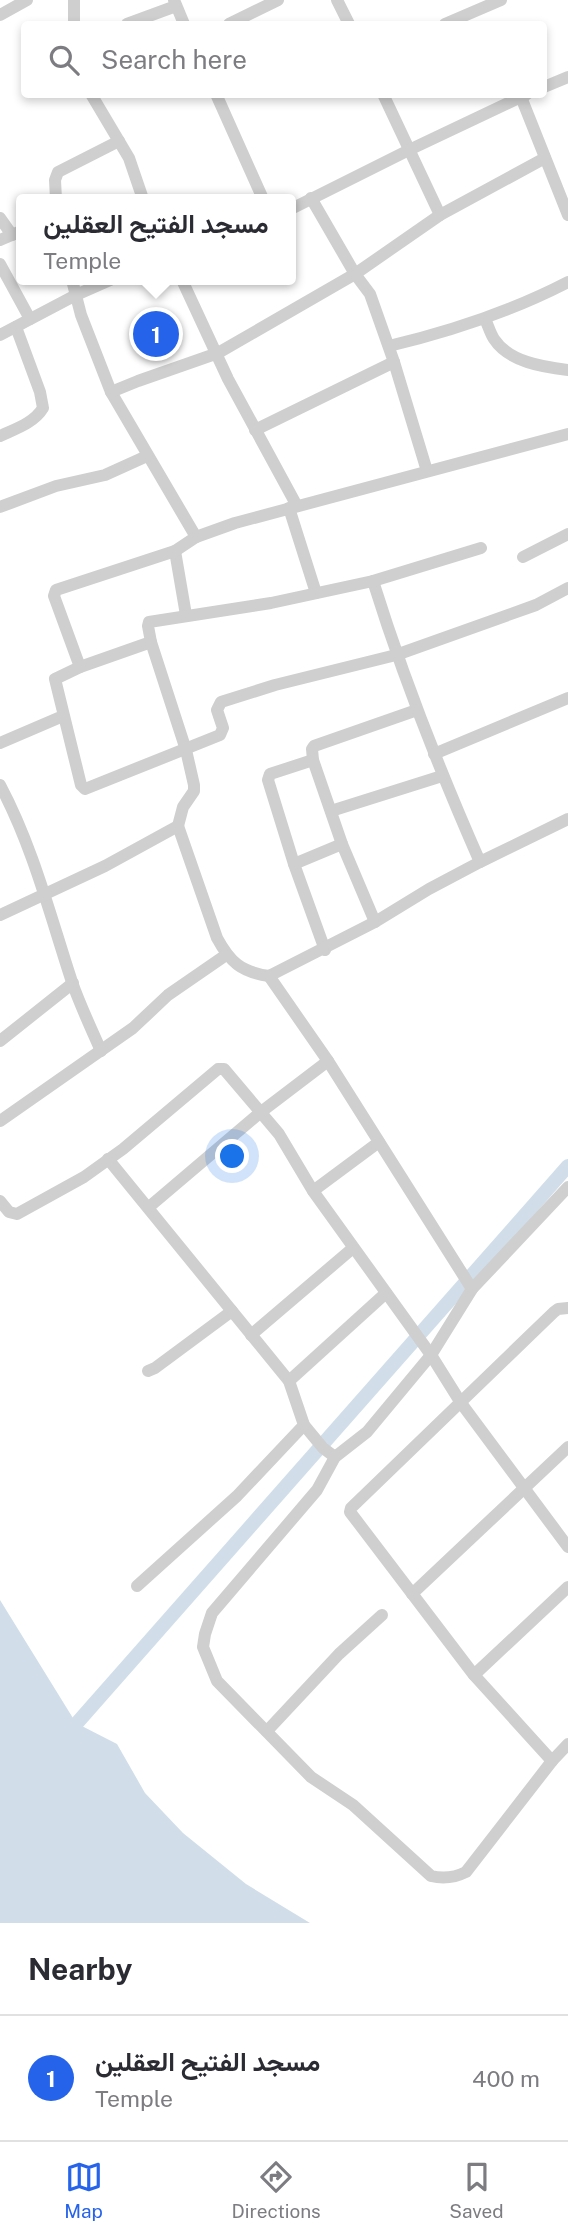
<!DOCTYPE html>
<html lang="en">
<head>
<meta charset="utf-8">
<style>
  body { margin:0; font-family:"Public Sans",Vazirmatn,sans-serif; background:#f7f7f7; color:#2b2b33 }
  .you { position:absolute; left:233px; top:1157px; width:24px; height:24px; margin:-18px; border:5px solid #fff; border-radius:50%; background:#1a73e8; box-shadow:0 0 0 10px #1a73e833 }
  .badge { display:grid; place-items:center; width:46px; height:46px; border-radius:50%; background:#2563eb; color:#fff; font-size:23px; font-weight:700 }
  .pin { position:absolute; translate:-50% -50%; border:4px solid #fff; box-shadow:0 2px 7px #0006 }
  .popup { position:absolute; left:16px; top:194px; width:280px; height:91px; box-sizing:border-box; display:grid; place-content:center; border-radius:7px; background:#fff; filter:drop-shadow(0 2px 5px #0005); font-size:23px; white-space:nowrap; color:#7c7c81 }
  .popup b { font-size:26px; color:#2b2b33 }
  .popup::after { content:''; position:absolute; left:50%; top:100%; margin-left:-14px; border:14px solid transparent; border-top-color:#fff }
  .list { margin:0; padding:0; list-style:none }
  h2 { display:flex; justify-content:space-between; align-items:center; height:91px; margin:0; padding:0 28px; font-size:30px }
  h2 small { font-size:23px; font-weight:400; color:#7c7c81 }
  .list li { display:grid; grid-template-columns:46px 1fr auto; gap:21px; align-items:center; box-sizing:border-box; height:126px; padding:0 28px; border-top:2px solid #e1e1e2 }
  .list b { display:block; font-size:26px; white-space:nowrap }
  .list p { margin:0; font-size:23px; white-space:nowrap; color:#7c7c81 }
  .list em { font-size:23px; font-style:normal; color:#7c7c81 }
  .icon { flex:none; width:38px; height:38px; fill:none; stroke:currentColor; stroke-width:2; stroke-linecap:round; stroke-linejoin:round }
  .map { position:relative; flex:none; width:568px; height:1923px; overflow:hidden }
  .search { position:absolute; background:#fff; box-shadow:0 4px 10px #0003; left:21px; right:21px; top:21px; height:77px; display:flex; align-items:center; gap:18px; box-sizing:border-box; padding:0 24px; border-radius:7px; color:#7c7c81; font-size:26px }
  .sheet { height:217px; background:#fff }
  nav { display:flex; justify-content:space-around; align-items:center; box-sizing:border-box; height:98px; border-top:2px solid #e1e1e2; background:#fff; font-size:19px; color:#7c7c81 }
  nav a { display:grid; justify-items:center; gap:4px }
  nav .on { color:#2563eb }
  .map>svg:first-child { display:block }
</style>
</head>
<body>
<div class="map">
<svg width="568" height="1923" viewBox="0 0 568 1923">
  <rect width="100%" height="100%" fill="#fff"/>
  <!-- water -->
  <path fill="#d1deea" d="M0,1600L76,1723L117,1744L145,1793L183,1833L246,1884L310,1923H0Z"/>
  <g fill="none" stroke-linecap="round" stroke-linejoin="round">
    <!-- canal -->
    <path stroke="#d1deea" stroke-width="14" d="M77,1723L568,1166"/>
    <!-- minor -->
    <g stroke="#cfcfcf" stroke-width="12">
      <path d="M74,0V24"/>
      <path d="M174,0L184,24"/>
      <path d="M337,0L349,24"/>
      <path d="M0,15L27,0"/>
      <path d="M127,24L176,6"/>
      <path d="M229,24L278,0"/>
      <path d="M445,24L501,0"/>
      <path d="M544,87L568,77"/>
      <path d="M91,94L129,158L143,199"/>
      <path d="M216,94L263,199"/>
      <path d="M383,94L440,215"/>
      <path d="M521,97L568,215"/>
      <path d="M311,198L355,274L370,294L394,362L427,471"/>
      <path d="M56,199L55,180L58,172L119,141"/>
      <path d="M291,209L409,150L527,94"/>
      <path d="M0,218L12,235"/>
      <path d="M0,240L21,231"/>
      <path d="M0,264L30,319"/>
      <path d="M72,280L81,315L111,392L196,537"/>
      <path d="M182,280L228,379L297,506"/>
      <path d="M485,319C488,325 490,333 494,339C509,362 543,367 568,370"/>
      <path d="M0,335L76,295L110,280"/>
      <path d="M389,346C452,331 510,312 568,282"/>
      <path d="M111,392L138,381L218,353L355,274L440,215L545,158"/>
      <path d="M255,430L394,362"/>
      <path d="M0,436C15,429 34,423 43,408L40,392L16,327"/>
      <path d="M0,507L56,486L105,475L147,456"/>
      <path d="M289,508L316,593"/>
      <path d="M175,551L186,615"/>
      <path d="M523,557L568,534"/>
      <path d="M373,581C403,677 439,769 480,862"/>
      <path d="M151,642L80,667L55,679L81,785L85,789L220,735L223,728L217,710L221,702L275,685L396,655L536,605L568,588"/>
      <path d="M80,667L54,596L56,590L175,551L196,537L235,523L568,434"/>
      <path d="M0,743L63,716"/>
      <path d="M434,754L568,698"/>
      <path d="M313,760L270,774L268,780L294,864L325,950"/>
      <path d="M0,785C33,847 50,915 72,982C80,1005 91,1028 101,1051"/>
      <path d="M331,811L442,776"/>
      <path d="M178,826L217,938C230,962 241,972 269,976L375,922L429,889L480,862L568,819"/>
      <path d="M294,864L342,844"/>
      <path d="M0,915L105,866L178,826L183,807L194,791V785L186,750L151,642L148,626L149,622L271,603L373,581L481,548"/>
      <path d="M375,922L342,844L313,760L312,749L314,746L417,710"/>
      <path d="M269,976L328,1061L472,1289L431,1355L367,1432L335,1457L317,1490L212,1613L205,1634L203,1647L217,1681L311,1777L353,1805L431,1876C443,1879 454,1878 466,1872L552,1761L568,1744"/>
      <path d="M0,1041L73,983"/>
      <path d="M0,1121L133,1028L168,995L226,955"/>
      <path d="M108,1159L289,1381L304,1425L323,1448L335,1457"/>
      <path d="M313,1191L379,1142"/>
      <path d="M0,1201L9,1212L17,1214L84,1177L123,1149L218,1069H224L279,1134L313,1191L431,1355L461,1403L568,1547"/>
      <path d="M149,1207L261,1112L328,1061"/>
      <path d="M472,1289L568,1187"/>
      <path d="M251,1335L353,1248"/>
      <path d="M148,1371L155,1368L232,1311"/>
      <path d="M289,1381L386,1293"/>
      <path d="M137,1586L237,1496L304,1425"/>
      <path d="M412,1594L568,1447"/>
      <path d="M474,1675L568,1587"/>
      <path d="M267,1731L339,1654L382,1615"/>
      <path d="M552,1761L474,1675L350,1512L351,1508L554,1312L558,1309L568,1308"/>
    </g>
  </g>
</svg>
<div class="you"></div>
<div class="pin badge" style="left:156px;top:334px">1</div>
<div class="popup"><b>مسجد الفتيح العقلين</b>Temple</div>
<div class="search"><svg class="icon" aria-label="search" viewBox="0 0 24 24"><circle cx="10" cy="10" r="6"/><path d="M15 15l6 6"/></svg>Search here</div>
</div>
<section class="sheet">
<h2>Nearby<small></small></h2>
<ul class="list">
<li><span class="badge">1</span><div><b>مسجد الفتيح العقلين</b><p>Temple</p></div><em>400 m</em></li>
</ul>
</section>
<nav>
<a class="on"><svg class="icon" aria-label="map" viewBox="0 0 24 24"><path d="M3 6l6-2 6 2 6-2v14l-6 2-6-2-6 2zM9 4v14M15 6v14"/></svg>Map</a>
<a><svg class="icon" aria-label="directions" viewBox="0 0 24 24"><path d="M12 3l9 9-9 9-9-9zM9 14v-3h6M13 9l2 2-2 2"/></svg>Directions</a>
<a><svg class="icon" aria-label="saved" viewBox="0 0 24 24"><path d="M7 4h10v16l-5-4-5 4z"/></svg>Saved</a>
</nav>
</body>
</html>
